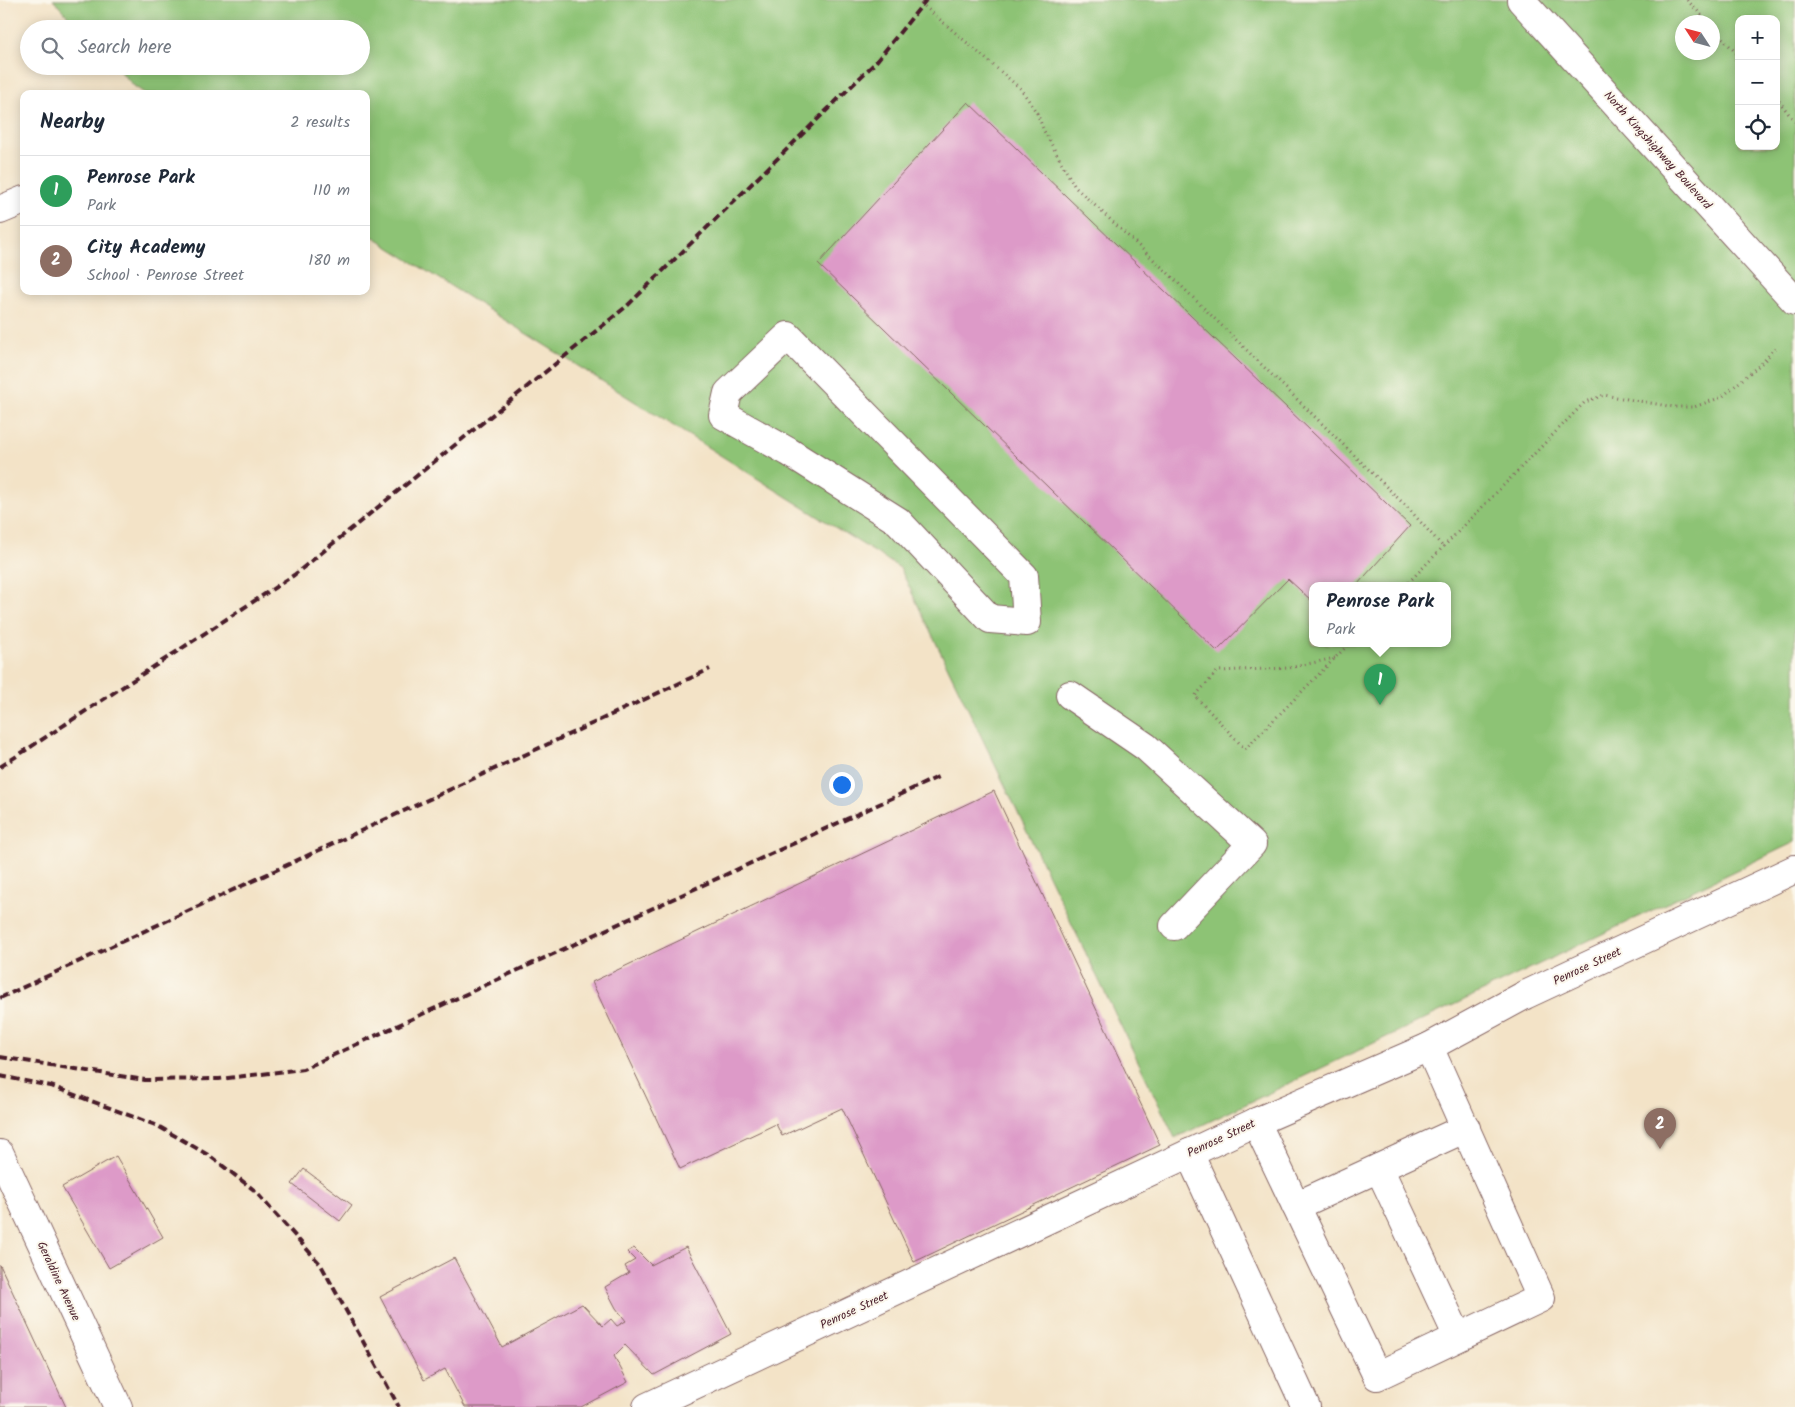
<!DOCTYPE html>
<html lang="en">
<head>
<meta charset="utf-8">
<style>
  body { margin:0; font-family:Kalam,sans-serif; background:#f2f2f3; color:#1f2937 }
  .controls { position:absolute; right:15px; top:15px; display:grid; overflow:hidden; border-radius:10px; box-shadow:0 2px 12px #0003 }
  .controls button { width:45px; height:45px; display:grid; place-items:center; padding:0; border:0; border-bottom:1px solid #e0e1e3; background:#fff; color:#1f2937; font:25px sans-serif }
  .compass { position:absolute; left:1675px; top:15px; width:45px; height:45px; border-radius:50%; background:#fff; box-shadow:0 2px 12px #0003; rotate:306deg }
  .you { position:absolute; left:841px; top:784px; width:18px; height:18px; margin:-12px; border:4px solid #fff; border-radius:50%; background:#1a73e8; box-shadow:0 0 0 8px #1a73e833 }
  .badge { display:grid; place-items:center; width:32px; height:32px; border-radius:50%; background:#b5179e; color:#fff; font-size:16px; font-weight:700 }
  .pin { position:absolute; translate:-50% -41px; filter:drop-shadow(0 1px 2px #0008) }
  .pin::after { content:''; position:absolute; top:26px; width:18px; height:15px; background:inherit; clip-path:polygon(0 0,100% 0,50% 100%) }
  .popup { position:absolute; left:1309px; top:582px; width:142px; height:65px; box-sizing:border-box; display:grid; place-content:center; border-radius:10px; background:#fff; filter:drop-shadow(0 1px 4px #0005); font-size:16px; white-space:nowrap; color:#747a83 }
  .popup b { font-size:19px; color:#1f2937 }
  .popup::after { content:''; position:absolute; left:50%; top:100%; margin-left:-10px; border:10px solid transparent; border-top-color:#fff }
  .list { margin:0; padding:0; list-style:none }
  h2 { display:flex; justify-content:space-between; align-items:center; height:65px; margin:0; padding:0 20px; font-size:21px }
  h2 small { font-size:16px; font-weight:400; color:#747a83 }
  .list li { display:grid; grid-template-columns:32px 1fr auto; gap:15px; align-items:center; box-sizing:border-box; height:70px; padding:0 20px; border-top:1px solid #e0e1e3 }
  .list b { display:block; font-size:19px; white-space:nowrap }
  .list p { margin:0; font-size:16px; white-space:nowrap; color:#747a83 }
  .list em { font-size:16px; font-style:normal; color:#747a83 }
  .icon { flex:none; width:28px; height:28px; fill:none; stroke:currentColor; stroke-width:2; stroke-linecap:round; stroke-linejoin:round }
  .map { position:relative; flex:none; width:1795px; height:1407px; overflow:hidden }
  .search { position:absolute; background:#fff; box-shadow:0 2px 12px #0003; left:20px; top:20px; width:350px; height:55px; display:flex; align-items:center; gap:12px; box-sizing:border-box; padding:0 18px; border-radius:28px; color:#747a83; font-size:19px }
  .panel { position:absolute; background:#fff; box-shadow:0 2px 12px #0003; left:20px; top:90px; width:350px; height:205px; border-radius:10px }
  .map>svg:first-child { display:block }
</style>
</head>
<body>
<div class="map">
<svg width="1795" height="1407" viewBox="0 0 1795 1407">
  <rect width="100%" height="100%" fill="#fbf7ec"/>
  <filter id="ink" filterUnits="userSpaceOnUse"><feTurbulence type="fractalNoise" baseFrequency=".02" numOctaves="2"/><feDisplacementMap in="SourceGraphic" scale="10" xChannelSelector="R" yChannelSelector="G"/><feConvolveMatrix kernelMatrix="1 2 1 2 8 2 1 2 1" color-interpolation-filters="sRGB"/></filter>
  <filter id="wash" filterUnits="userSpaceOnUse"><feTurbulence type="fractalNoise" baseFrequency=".0096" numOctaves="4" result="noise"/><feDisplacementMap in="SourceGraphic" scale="20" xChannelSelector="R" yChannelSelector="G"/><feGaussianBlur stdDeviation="1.12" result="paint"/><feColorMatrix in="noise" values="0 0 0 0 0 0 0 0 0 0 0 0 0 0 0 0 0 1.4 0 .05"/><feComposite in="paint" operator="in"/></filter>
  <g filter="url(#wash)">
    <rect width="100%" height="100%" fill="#f3e3c7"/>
    <!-- green -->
    <path fill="#8dc375" stroke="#6c7150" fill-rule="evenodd" d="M53,0H1795V842L1175,1138L900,568L366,233V94H146L134,86L115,66H361V29H80ZM1739,19H1776V146H1739ZM1682,22H1712V52H1682ZM1312,586H1448V644H1312Z"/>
    <g id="blocks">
      <!-- building -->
      <g fill="#dd9ac8">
        <path d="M968,102L1410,526L1356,586H1312V601L1288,579L1217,651L818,264Z"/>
        <path d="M994,791L1160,1145L914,1262L842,1108L782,1136L776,1124L680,1169L592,982Z"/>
        <path d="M116,1156L163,1237L109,1268L62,1187Z"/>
        <path d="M304,1169L352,1205L340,1221L292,1184Z"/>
        <path d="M686,1247L731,1334L654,1375L625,1345L614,1356L628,1382L581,1407H465L445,1369L424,1380L380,1297L454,1258L502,1347L582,1304L603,1326L611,1319L617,1326L626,1321L616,1308L605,1287L629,1273L625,1266L635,1260L627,1252L634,1248L651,1265Z"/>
        <path d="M0,1265L66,1407H0Z"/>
      </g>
    </g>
  </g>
  <g filter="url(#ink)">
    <use href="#blocks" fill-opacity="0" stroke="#856462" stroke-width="1"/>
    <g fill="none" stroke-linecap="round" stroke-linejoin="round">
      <!-- minor casing -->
      <g stroke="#856462" stroke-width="30">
        <g id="minor">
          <path d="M0,210L24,200"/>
          <path d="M788,336L1024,576L1027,622L990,619L898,521L789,452L723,415L728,393Z"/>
          <path d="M1070,695L1146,747L1252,844L1174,926"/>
          <path d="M1256,1122L1377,1376L1541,1298L1429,1047"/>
          <path d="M1189,1153L1306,1407"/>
          <path d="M0,1154L118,1407"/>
          <path d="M1379,1168L1458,1337"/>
          <path d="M1296,1206L1466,1128"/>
          <path d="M647,1407L1256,1122L1429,1047L1525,995L1795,869"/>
        </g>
      </g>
      <!-- major casing -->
      <g stroke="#856462" stroke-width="30">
        <path id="major" d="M1521,0L1795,301"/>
      </g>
      <!-- path -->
      <g stroke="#856462" stroke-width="3" stroke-dasharray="1 4" stroke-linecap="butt">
        <path d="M1687,0L1708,22"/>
        <path d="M1712,27L1739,56"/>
        <path d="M1776,97L1795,122"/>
        <path d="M1037,113L1044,131L1075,187L1168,273L1408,508L1444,548"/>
        <path d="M1405,586L1585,402L1604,395L1674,407H1694L1722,397L1764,361L1775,348"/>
        <path d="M1335,658L1289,668L1218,671L1195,696L1245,749L1335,658L1349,644"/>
      </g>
      <!-- minor -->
      <use href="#minor" stroke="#fff" stroke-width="28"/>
      <!-- major -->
      <use href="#major" stroke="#fff" stroke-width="28"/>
      <!-- rail -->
      <g stroke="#4a1f2b" stroke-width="4" stroke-dasharray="8 4" stroke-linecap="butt">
        <path d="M0,767L294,575L627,306L875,63L926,0"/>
        <path d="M0,998L710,669"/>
        <path d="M0,1057L145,1080L219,1079L303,1069L938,777"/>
        <path d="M0,1076L51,1086L158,1126L210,1156L254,1190L321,1265L399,1407"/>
      </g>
      <!-- path-bridge -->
      <path stroke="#856462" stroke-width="3" stroke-dasharray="1 4" stroke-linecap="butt" d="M917,0L1021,89L1037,113"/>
    </g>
  </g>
  <g text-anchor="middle" stroke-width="4" stroke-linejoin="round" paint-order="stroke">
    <!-- street labels -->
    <g font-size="12" fill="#4a1f2b" stroke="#fbf7ec">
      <text transform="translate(1658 150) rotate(48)" y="4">North Kingshighway Boulevard</text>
      <text transform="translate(1587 966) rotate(-25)" y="4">Penrose Street</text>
      <text transform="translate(1221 1138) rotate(-25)" y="4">Penrose Street</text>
      <text transform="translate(59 1281) rotate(65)" y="4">Geraldine Avenue</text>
      <text transform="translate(854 1310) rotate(-25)" y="4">Penrose Street</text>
    </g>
  </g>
</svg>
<div class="controls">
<button>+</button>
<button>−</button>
<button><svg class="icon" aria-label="locate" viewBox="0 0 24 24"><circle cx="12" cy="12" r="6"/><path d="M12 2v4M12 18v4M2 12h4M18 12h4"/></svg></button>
</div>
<svg class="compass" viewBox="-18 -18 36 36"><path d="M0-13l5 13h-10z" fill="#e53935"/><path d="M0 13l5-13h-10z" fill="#747a83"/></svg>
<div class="you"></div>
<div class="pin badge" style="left:1380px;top:705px;background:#2e9e5b">1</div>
<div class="popup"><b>Penrose Park</b>Park</div>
<div class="pin badge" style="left:1660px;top:1149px;background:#8d6e63">2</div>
<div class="search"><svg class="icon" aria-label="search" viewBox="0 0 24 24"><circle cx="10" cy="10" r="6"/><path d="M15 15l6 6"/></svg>Search here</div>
<section class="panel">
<h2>Nearby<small>2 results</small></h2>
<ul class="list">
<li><span class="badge" style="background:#2e9e5b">1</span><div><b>Penrose Park</b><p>Park</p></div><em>110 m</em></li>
<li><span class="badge" style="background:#8d6e63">2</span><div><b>City Academy</b><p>School · Penrose Street</p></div><em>180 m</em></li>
</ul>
</section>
</div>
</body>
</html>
